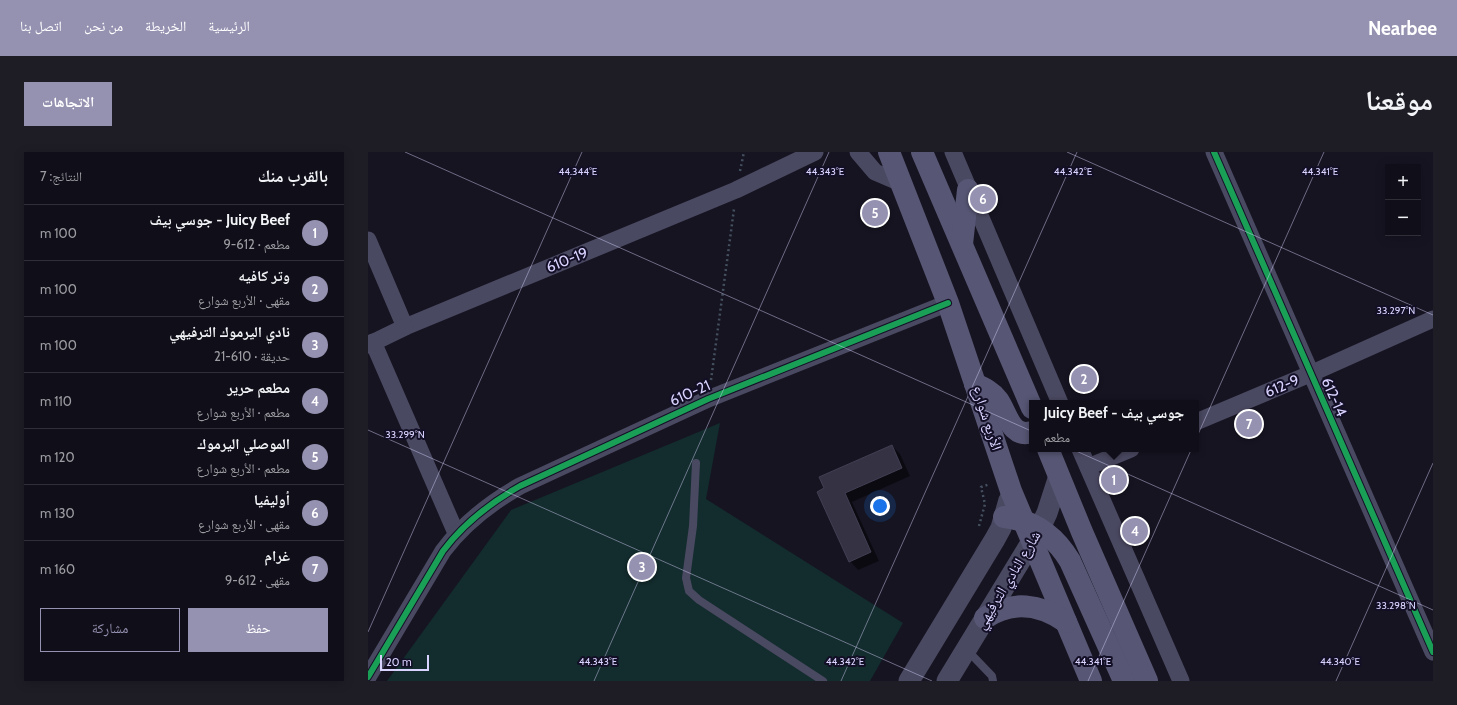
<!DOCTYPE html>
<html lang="ar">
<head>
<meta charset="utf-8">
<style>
  body { margin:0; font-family:Cabin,"Noto Naskh Arabic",sans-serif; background:#1e1d26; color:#f1f3f6; direction:rtl }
  .controls { position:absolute; right:12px; top:12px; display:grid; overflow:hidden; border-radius:0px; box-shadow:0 2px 10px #0003 }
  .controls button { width:36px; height:36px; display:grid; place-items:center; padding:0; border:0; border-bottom:1px solid #302f38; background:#100f19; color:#f1f3f6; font:20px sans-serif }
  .scale { position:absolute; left:12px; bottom:10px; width:49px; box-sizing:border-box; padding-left:4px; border:2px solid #d9d4ff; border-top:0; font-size:11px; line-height:14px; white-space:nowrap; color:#d9d4ff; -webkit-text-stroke:3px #130f26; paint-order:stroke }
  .you { position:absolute; left:512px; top:354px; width:14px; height:14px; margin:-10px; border:3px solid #fff; border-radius:50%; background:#1a73e8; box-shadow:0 0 0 6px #1a73e833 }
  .badge { display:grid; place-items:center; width:26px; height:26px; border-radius:50%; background:#9591b1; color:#fff; font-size:13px; font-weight:700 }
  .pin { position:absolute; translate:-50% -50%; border:2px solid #fff; box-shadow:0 1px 4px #0006 }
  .popup { position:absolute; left:661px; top:248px; width:170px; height:52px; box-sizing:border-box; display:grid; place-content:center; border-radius:0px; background:#100f19; filter:drop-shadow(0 1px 3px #0005); font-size:13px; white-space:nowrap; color:#9c9ca2 }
  .popup b { font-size:15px; color:#f1f3f6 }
  .popup::after { content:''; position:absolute; left:50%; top:100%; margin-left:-8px; border:8px solid transparent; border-top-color:#100f19 }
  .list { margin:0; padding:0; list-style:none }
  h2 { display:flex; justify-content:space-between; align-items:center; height:52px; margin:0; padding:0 16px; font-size:17px }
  h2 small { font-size:13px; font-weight:400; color:#9c9ca2 }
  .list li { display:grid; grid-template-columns:26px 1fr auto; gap:12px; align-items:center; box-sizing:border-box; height:56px; padding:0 16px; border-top:1px solid #302f38 }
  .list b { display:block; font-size:15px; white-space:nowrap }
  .list p { margin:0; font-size:13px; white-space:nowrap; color:#9c9ca2 }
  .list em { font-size:13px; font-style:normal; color:#9c9ca2 }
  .actions { display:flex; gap:8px; padding:12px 16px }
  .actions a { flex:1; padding:9px 0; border:1px solid #9591b1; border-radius:0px; text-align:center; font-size:14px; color:#9591b1 }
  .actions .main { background:#9591b1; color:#fff }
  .map { position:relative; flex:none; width:1065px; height:529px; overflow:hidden; direction:ltr; border-radius:0px }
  header { display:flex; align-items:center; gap:24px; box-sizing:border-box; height:56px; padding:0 20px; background:#9591b1; color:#fff }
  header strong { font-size:19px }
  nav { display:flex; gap:22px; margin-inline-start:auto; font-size:14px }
  .intro { display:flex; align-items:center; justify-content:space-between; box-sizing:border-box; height:96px; padding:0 24px }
  h1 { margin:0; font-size:28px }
  .button { padding:10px 18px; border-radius:0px; background:#9591b1; color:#fff; font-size:14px; font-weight:700 }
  main { display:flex; gap:24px; padding:0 24px }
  aside { flex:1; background:#100f19; border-radius:0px; box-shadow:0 2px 10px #0003 }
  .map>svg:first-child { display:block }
</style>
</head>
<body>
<header>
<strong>Nearbee</strong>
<nav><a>الرئيسية</a><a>الخريطة</a><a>من نحن</a><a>اتصل بنا</a></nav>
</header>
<div class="intro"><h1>موقعنا</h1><a class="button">الاتجاهات</a></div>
<main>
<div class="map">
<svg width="1065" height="529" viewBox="0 0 1065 529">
  <rect width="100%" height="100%" fill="#161421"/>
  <!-- green -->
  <path fill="#132c2d" d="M352,271L338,347L535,471L502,529H19L143,358Z"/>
  <!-- shadow -->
  <path fill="#0007" d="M524,294L532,302L542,324L484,350L511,409L490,418L482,409L451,340Z"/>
  <!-- building -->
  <path fill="#343243" stroke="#433f54" d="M524,293L534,316L477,341L503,400L481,410L449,340L456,336L451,325Z"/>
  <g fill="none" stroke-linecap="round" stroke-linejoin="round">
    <!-- path -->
    <g stroke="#44505f" stroke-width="2.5" stroke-dasharray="2 3" stroke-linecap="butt">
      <path d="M372,19L376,0"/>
      <path d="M343,228L366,57"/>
      <path d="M611,374L617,352L613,335L622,332"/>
    </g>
    <!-- service -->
    <g stroke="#4a4962" stroke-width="8">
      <path d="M328,311L325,374L318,426L321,439L331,448L455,529"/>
      <path d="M599,498L624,524L625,529"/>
    </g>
    <!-- minor -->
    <g stroke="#4a4962" stroke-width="17">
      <path d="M490,0L507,20L535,32"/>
      <path d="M585,0L692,251"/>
      <path d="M846,0L1065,500"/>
      <path d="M0,88L37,175L368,38L447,0"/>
      <path d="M5,190L88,381"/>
      <path d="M0,193L37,175"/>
      <path d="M828,270L942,222L1065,167"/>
      <path d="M712,297L813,529"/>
      <path d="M720,315L763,297"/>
      <path d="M0,525L75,399C96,371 122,351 152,334L340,247L580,151"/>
    </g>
    <!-- tertiary -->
    <g stroke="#4a4962" stroke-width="21">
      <path d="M541,529L627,387L633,376L641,348"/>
      <path d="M579,529L672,376L679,361L691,324"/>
    </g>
    <!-- secondary -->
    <g stroke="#575674" stroke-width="22">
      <path d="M521,0L580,151L643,339L723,529"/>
      <path d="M554,0L664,256"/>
      <path d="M594,92L600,38"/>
      <path d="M607,232C616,236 624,240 630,248C639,261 643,287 664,280"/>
      <path d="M680,297L714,380L779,529"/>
      <path d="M636,365C666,368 687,384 702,409L756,529"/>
      <path d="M617,466C644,448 672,452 698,470"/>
    </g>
    <!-- cycleway casing -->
    <g stroke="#130f26" stroke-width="8">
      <g id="cycleway">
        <path d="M846,0L1065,500"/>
        <path d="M0,525L75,399C96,371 122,351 152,334L340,247L580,151"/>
      </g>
    </g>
    <!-- cycleway -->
    <use href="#cycleway" stroke="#1a9f57" stroke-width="6"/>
  </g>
  <!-- ticks -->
  <path fill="none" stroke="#d9d4ff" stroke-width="1" stroke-opacity="0.45" d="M37,0L1065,458M699,0L1065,163M0,278L564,529M0,480L214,0M226,529L461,0M473,529L709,0M720,529L956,0M968,529L1065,311"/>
  <g text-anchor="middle" stroke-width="4" stroke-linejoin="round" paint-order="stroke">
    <!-- street labels -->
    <g font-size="15" fill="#d9d4ff" stroke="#130f26">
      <text transform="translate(199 108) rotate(-22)" y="5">610-19</text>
      <text transform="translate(914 234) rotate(-23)" y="5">612-9</text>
      <text transform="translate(322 241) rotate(-24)" y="5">610-21</text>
      <text transform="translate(966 245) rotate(66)" y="5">612-14</text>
      <text transform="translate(619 266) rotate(72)" y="5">الأربع شوارع</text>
      <text transform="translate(640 428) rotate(-59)" y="5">شارع النادي الترفيهي</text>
    </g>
  </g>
  <g font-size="10" text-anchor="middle" fill="#d9d4ff" stroke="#130f26" stroke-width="4" stroke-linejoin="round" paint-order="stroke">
    <text x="210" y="23">44.344°E</text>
    <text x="705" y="23">44.342°E</text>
    <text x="952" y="23">44.341°E</text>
    <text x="457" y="23">44.343°E</text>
    <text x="1028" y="162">33.297°N</text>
    <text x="37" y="286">33.299°N</text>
    <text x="1028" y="457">33.298°N</text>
    <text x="230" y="513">44.343°E</text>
    <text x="477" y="513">44.342°E</text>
    <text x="725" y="513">44.341°E</text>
    <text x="972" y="513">44.340°E</text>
  </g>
</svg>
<div class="controls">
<button>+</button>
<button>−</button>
</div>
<div class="scale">20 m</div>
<div class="you"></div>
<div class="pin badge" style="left:746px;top:328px">1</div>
<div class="popup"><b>Juicy Beef - جوسي بيف</b>مطعم</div>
<div class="pin badge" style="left:716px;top:227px">2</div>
<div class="pin badge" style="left:274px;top:415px">3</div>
<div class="pin badge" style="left:767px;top:379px">4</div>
<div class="pin badge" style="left:507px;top:61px">5</div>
<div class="pin badge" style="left:615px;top:47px">6</div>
<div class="pin badge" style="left:881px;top:272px">7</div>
</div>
<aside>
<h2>بالقرب منك<small>النتائج: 7</small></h2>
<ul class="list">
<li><span class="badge">1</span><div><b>Juicy Beef - جوسي بيف</b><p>مطعم · 612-9</p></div><em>100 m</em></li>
<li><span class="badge">2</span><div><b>وتر كافيه</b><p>مقهى · الأربع شوارع</p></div><em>100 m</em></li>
<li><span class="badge">3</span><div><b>نادي اليرموك الترفيهي</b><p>حديقة · 610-21</p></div><em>100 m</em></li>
<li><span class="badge">4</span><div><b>مطعم حرير</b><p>مطعم · الأربع شوارع</p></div><em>110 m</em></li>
<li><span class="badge">5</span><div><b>الموصلي اليرموك</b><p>مطعم · الأربع شوارع</p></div><em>120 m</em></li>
<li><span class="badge">6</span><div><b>أوليفيا</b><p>مقهى · الأربع شوارع</p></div><em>130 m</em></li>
<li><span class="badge">7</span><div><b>غرام</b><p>مقهى · 612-9</p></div><em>160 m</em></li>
</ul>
<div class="actions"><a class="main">حفظ</a><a>مشاركة</a></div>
</aside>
</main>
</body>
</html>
